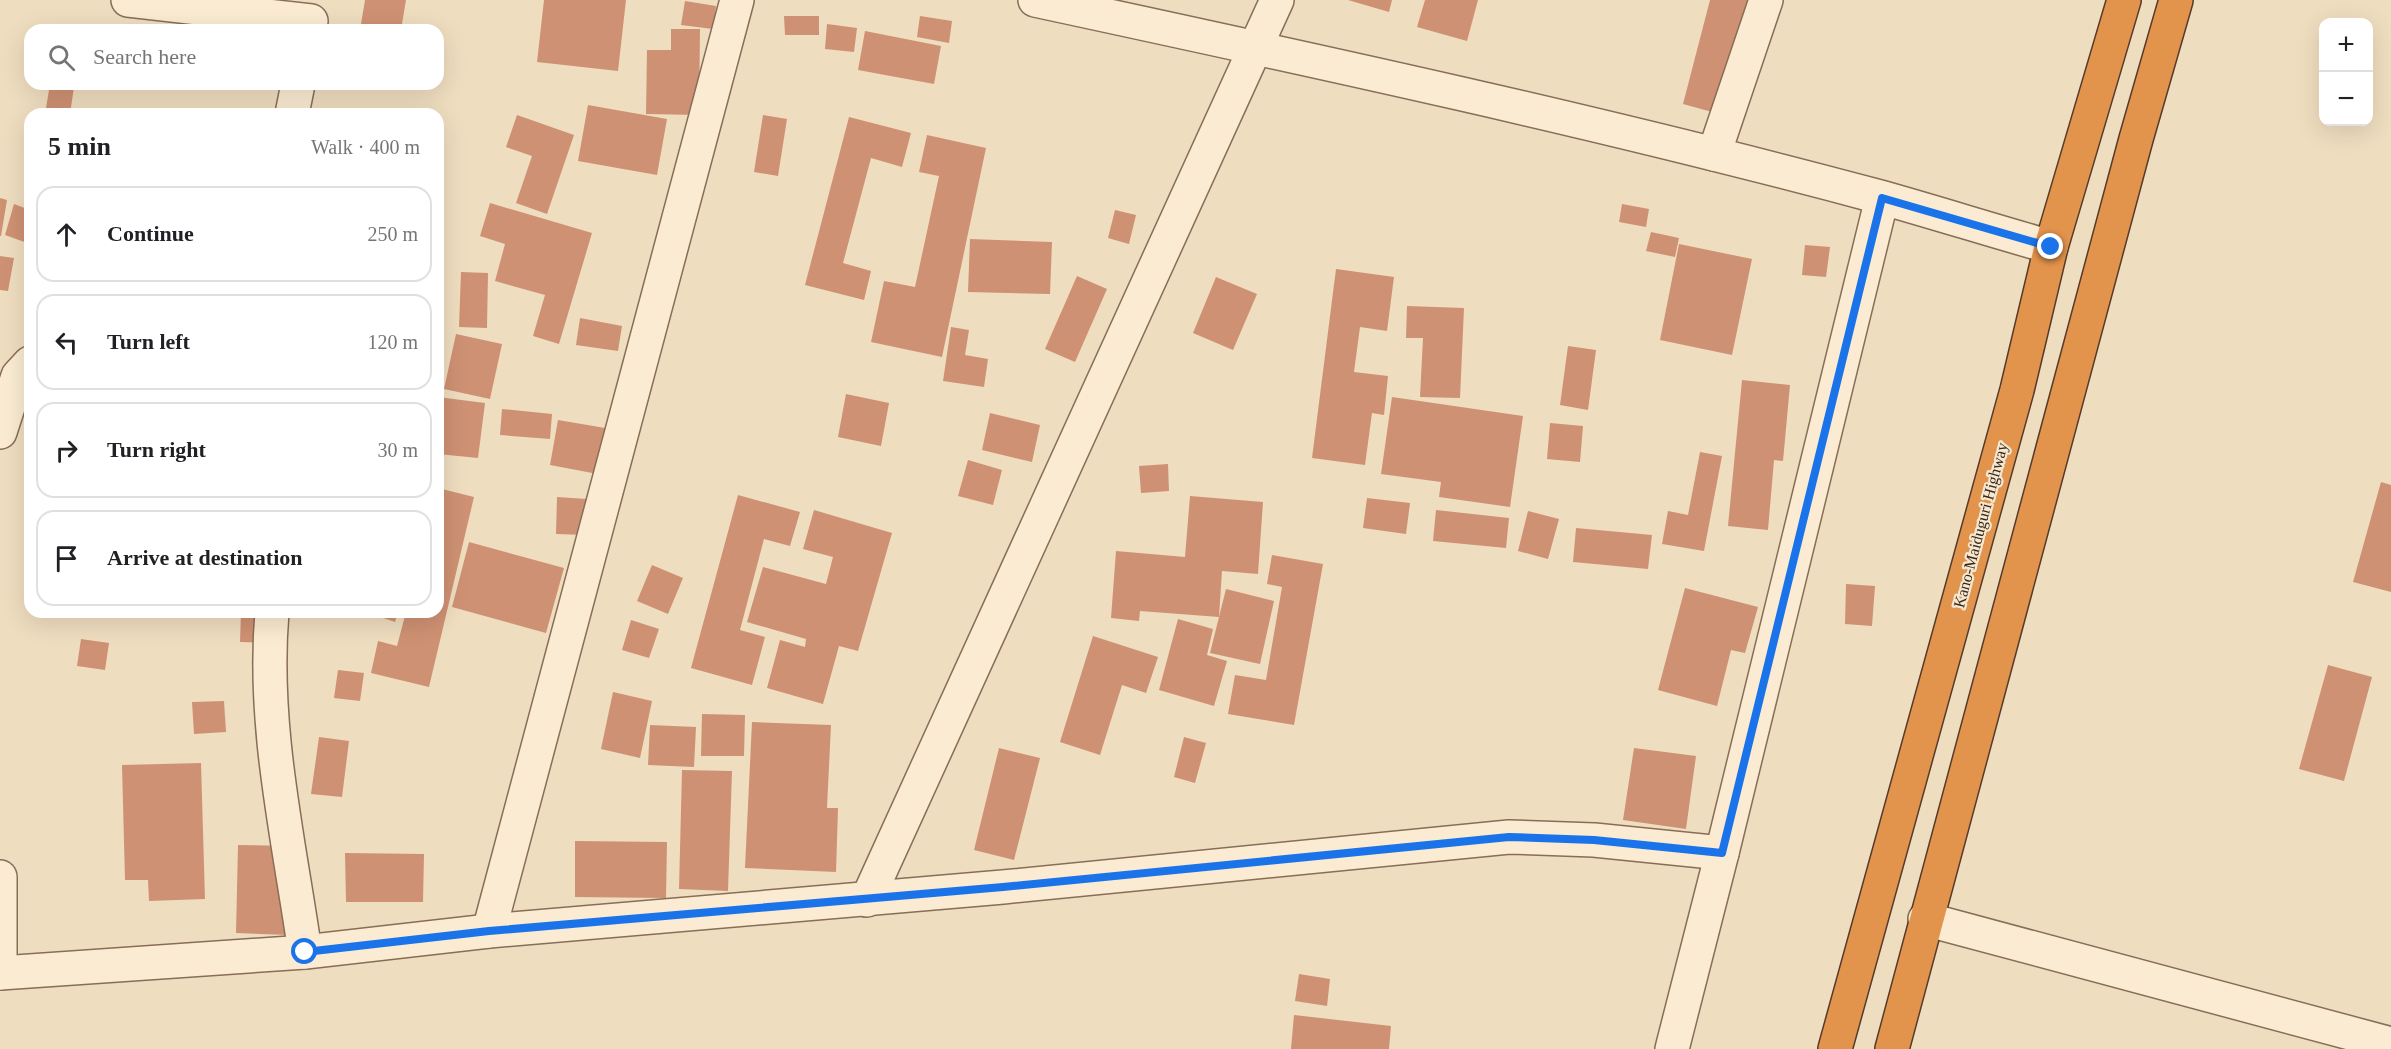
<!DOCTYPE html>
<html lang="en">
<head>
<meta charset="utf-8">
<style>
  body { margin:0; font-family:"Times New Roman",serif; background:#f2f2f2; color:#202124 }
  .controls { position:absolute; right:18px; top:18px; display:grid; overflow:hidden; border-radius:12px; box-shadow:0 6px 24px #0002 }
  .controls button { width:54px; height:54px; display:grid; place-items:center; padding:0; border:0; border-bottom:2px solid #e0e0e0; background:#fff; color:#202124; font:30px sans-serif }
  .stop { position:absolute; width:18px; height:18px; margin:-14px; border:4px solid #1a73e8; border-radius:50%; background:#fff }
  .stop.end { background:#1a73e8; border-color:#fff; box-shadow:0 2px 6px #0008 }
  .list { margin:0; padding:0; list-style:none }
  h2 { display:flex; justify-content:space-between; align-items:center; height:78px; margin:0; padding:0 24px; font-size:26px }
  h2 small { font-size:20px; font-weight:400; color:#757577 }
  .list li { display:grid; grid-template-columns:39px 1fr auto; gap:18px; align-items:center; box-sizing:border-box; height:96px; margin:0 12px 12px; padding:0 12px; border:2px solid #e0e0e0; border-radius:18px }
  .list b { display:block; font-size:22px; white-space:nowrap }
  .list em { font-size:20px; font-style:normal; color:#757577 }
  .icon { flex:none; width:33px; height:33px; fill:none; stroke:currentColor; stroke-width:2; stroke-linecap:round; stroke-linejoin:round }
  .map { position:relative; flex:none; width:2391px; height:1049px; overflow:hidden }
  .search { position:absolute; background:#fff; box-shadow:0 6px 24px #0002; left:24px; top:24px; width:420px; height:66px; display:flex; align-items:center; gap:15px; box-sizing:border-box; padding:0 21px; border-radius:18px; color:#757577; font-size:22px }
  .panel { position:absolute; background:#fff; box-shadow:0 6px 24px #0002; left:24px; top:108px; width:420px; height:510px; border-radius:18px }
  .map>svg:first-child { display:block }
</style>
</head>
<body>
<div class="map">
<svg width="2391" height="1049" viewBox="0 0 2391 1049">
  <rect width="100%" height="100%" fill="#efddbf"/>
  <!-- building -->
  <g fill="#cf9173">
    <path d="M365,0H406L401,30H360Z"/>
    <path d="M544,0H626L618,71L537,62Z"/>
    <path d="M1348,0H1392L1389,12Z"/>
    <path d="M1425,0H1478L1467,41L1417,27Z"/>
    <path d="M1710,0H1753L1723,115L1683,104Z"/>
    <path d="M685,1L716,6L713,29L681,25Z"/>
    <path d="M784,16H819V35H785Z"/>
    <path d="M920,16L952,21L949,43L917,37Z"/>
    <path d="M827,24L857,28L854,52L825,49Z"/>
    <path d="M671,29H700L699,115L646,114L647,50H671Z"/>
    <path d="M865,31L941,46L934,84L858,70Z"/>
    <path d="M50,84L74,87L70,114H45Z"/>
    <path d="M588,105L667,119L657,175L578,161Z"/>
    <path d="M517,115L574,135L547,214L516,203L532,156L506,147Z"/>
    <path d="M763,115L787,119L778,176L754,172Z"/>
    <path d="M849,117L911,133L902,167L871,158L843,263L871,271L864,300L805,285Z"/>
    <path d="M927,135L986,148L942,357L871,342L884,281L915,287L939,176L919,172Z"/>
    <path d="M0,198L7,200L1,236H0Z"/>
    <path d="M490,203L592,233L559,344L533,336L545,295L495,281L505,244L480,236Z"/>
    <path d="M14,204L30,210V244L5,235Z"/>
    <path d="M1622,204L1649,209L1646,227L1619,222Z"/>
    <path d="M1115,210L1136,215L1129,244L1108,238Z"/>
    <path d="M1651,232L1679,238L1675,257L1646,251Z"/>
    <path d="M970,239L1052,242L1050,294L968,292Z"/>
    <path d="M1679,244L1752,259L1732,355L1660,340Z"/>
    <path d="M1805,245L1830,247L1826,277L1802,275Z"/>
    <path d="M0,256L14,258L8,291L0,290Z"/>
    <path d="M1336,269L1394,277L1387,331L1360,327L1354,372L1388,376L1384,415L1372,413L1365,465L1312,458Z"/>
    <path d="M461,272L488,273L487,328L459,327Z"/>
    <path d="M1077,276L1107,289L1075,362L1045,349Z"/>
    <path d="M1216,277L1257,294L1233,350L1193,333Z"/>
    <path d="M1407,306L1464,308L1460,398L1420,397L1423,338H1406Z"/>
    <path d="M580,318L622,326L618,351L576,345Z"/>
    <path d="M951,327L969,330L965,355L988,359L984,387L943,381Z"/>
    <path d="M456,334L502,344L490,399L444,389Z"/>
    <path d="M1568,346L1596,350L1588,410L1560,405Z"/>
    <path d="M1742,380L1790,385L1783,461L1774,460L1768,530L1728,526Z"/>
    <path d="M846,394L889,403L881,446L838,437Z"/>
    <path d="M438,397L485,403L478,458L438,454Z"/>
    <path d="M1392,397L1523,416L1510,507L1439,497L1441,482L1381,474Z"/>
    <path d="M502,409L552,414L550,439L500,435Z"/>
    <path d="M990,413L1040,425L1032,462L982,450Z"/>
    <path d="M558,420L611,429L603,475L550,465Z"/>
    <path d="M1550,423L1583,426L1580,462L1547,459Z"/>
    <path d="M1700,452L1722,456L1704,551L1662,544L1668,511L1688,515Z"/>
    <path d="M968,460L1002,470L993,505L958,496Z"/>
    <path d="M1168,464L1169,491L1141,493L1139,466Z"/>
    <path d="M2381,482L2391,485V592L2353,582Z"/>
    <path d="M438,488L474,497L429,687L371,673L378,641L397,646L406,612H438Z"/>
    <path d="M738,495L800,512L790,546L764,539L740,630L765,637L752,685L691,668Z"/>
    <path d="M1190,496L1263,502L1258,574L1222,571L1219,617L1140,611L1139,621L1111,618L1116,551L1185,557Z"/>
    <path d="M557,497L587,499V535L556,534Z"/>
    <path d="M1367,498L1410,503L1406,534L1363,528Z"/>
    <path d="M814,510L892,533L858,651L839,646L823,704L767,688L780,640L805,647L806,639L747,622L763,567L826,584L833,557L803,549Z"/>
    <path d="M1436,510L1509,518L1506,548L1433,541Z"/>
    <path d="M1528,511L1559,519L1548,559L1518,551Z"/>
    <path d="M1576,528L1652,535L1648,569L1573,562Z"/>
    <path d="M469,542L564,568L546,633L452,607Z"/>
    <path d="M1272,555L1323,564L1294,725L1228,714L1235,675L1266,680L1282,587L1267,584Z"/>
    <path d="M652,565L683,578L668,614L637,601Z"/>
    <path d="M1846,584L1875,586L1872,626L1845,624Z"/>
    <path d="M1685,588L1758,607L1745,653L1731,650L1717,706L1658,690Z"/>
    <path d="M1226,589L1274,601L1260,664L1210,653Z"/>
    <path d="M241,612H278L277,643L240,642Z"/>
    <path d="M366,612H398L395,622Z"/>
    <path d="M1178,619L1213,629L1207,655L1227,661L1214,706L1159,690Z"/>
    <path d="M631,620L659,629L649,658L622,650Z"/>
    <path d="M1093,636L1158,657L1146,693L1122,685L1100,755L1060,742Z"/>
    <path d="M81,639L109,643L105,670L77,666Z"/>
    <path d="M2328,665L2372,677L2344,781L2299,769Z"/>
    <path d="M338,670L364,673L360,701L334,698Z"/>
    <path d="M613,692L652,701L640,758L601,749Z"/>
    <path d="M224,701L226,732L194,734L192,702Z"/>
    <path d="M702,714L745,715L744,756H701Z"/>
    <path d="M752,722L831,725L827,808H838L836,872L745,868Z"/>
    <path d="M650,725L696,727L694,767L648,765Z"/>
    <path d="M319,737L349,741L342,797L311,794Z"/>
    <path d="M1184,737L1206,743L1195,783L1174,777Z"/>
    <path d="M999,748L1040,758L1014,860L974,850Z"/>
    <path d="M1634,748L1696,756L1686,829L1623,820Z"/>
    <path d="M201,763L205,899L149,901L148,880H125L122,765Z"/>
    <path d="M682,770L732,771L728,891L679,889Z"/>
    <path d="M575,841L667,842L666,898L575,897Z"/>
    <path d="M238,845L290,846L288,935L236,933Z"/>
    <path d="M345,853L424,854L423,902H346Z"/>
    <path d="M1299,974L1330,979L1327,1006L1295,1001Z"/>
    <path d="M1294,1015L1391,1026L1389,1049H1291Z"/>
  </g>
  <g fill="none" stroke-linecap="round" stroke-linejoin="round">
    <!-- minor casing -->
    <g stroke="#886d57" stroke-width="36">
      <g id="minor">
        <path d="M128,0L311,21"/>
        <path d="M1035,0C1318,61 1601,122 1880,197C1937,213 1994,231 2051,247"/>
        <path d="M292,114L298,84"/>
        <path d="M1714,154L1766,0"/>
        <path d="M0,432L18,376L30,363"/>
        <path d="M272,612C262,726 289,840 305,952"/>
        <path d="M0,877V973"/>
        <path d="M867,900L1277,0"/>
        <path d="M1925,919L2391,1044"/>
        <path d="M489,931L737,0"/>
        <path d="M0,973L305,952L489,931L1003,887L1509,837L1594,840L1722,853"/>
        <path d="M1672,1049L1722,853L1882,198"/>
      </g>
    </g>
    <!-- highway casing -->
    <g stroke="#563b2b" stroke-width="36">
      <g id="highway">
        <path d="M1835,1049L2017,390L2051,247L2124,0"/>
        <path d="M1892,1049L2136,139L2176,0"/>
      </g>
    </g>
    <!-- minor -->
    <use href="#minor" stroke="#faebd2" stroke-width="33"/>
    <!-- highway -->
    <use href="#highway" stroke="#e2934c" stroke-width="33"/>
  </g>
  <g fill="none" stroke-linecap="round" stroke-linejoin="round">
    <!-- route -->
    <path stroke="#1a73e8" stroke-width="8" d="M305,952L489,931L1003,887L1509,837L1594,840L1722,853L1882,198L2051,247"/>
  </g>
  <g text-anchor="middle" stroke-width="4.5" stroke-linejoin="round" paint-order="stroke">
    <!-- street labels -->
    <g font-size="16" fill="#37271c" stroke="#f6e7cf">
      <text transform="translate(1980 525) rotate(-75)" y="6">Kano-Maiduguri Highway</text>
    </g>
  </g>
</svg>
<div class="controls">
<button>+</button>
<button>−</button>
</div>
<div class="stop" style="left:305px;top:952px"></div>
<div class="stop end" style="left:2051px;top:247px"></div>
<div class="search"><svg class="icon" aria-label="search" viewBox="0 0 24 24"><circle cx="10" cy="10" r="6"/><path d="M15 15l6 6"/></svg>Search here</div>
<section class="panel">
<h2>5 min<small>Walk · 400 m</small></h2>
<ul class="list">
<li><svg class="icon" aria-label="ahead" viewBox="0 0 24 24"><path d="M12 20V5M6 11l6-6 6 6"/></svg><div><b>Continue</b></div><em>250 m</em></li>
<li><svg class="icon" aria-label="left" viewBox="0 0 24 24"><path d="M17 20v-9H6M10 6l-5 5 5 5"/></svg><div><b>Turn left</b></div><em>120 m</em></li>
<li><svg class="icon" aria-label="right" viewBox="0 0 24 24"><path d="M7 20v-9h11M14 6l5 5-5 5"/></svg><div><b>Turn right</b></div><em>30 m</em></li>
<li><svg class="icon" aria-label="arrive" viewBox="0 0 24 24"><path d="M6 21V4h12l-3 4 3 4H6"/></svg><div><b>Arrive at destination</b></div></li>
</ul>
</section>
</div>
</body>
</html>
